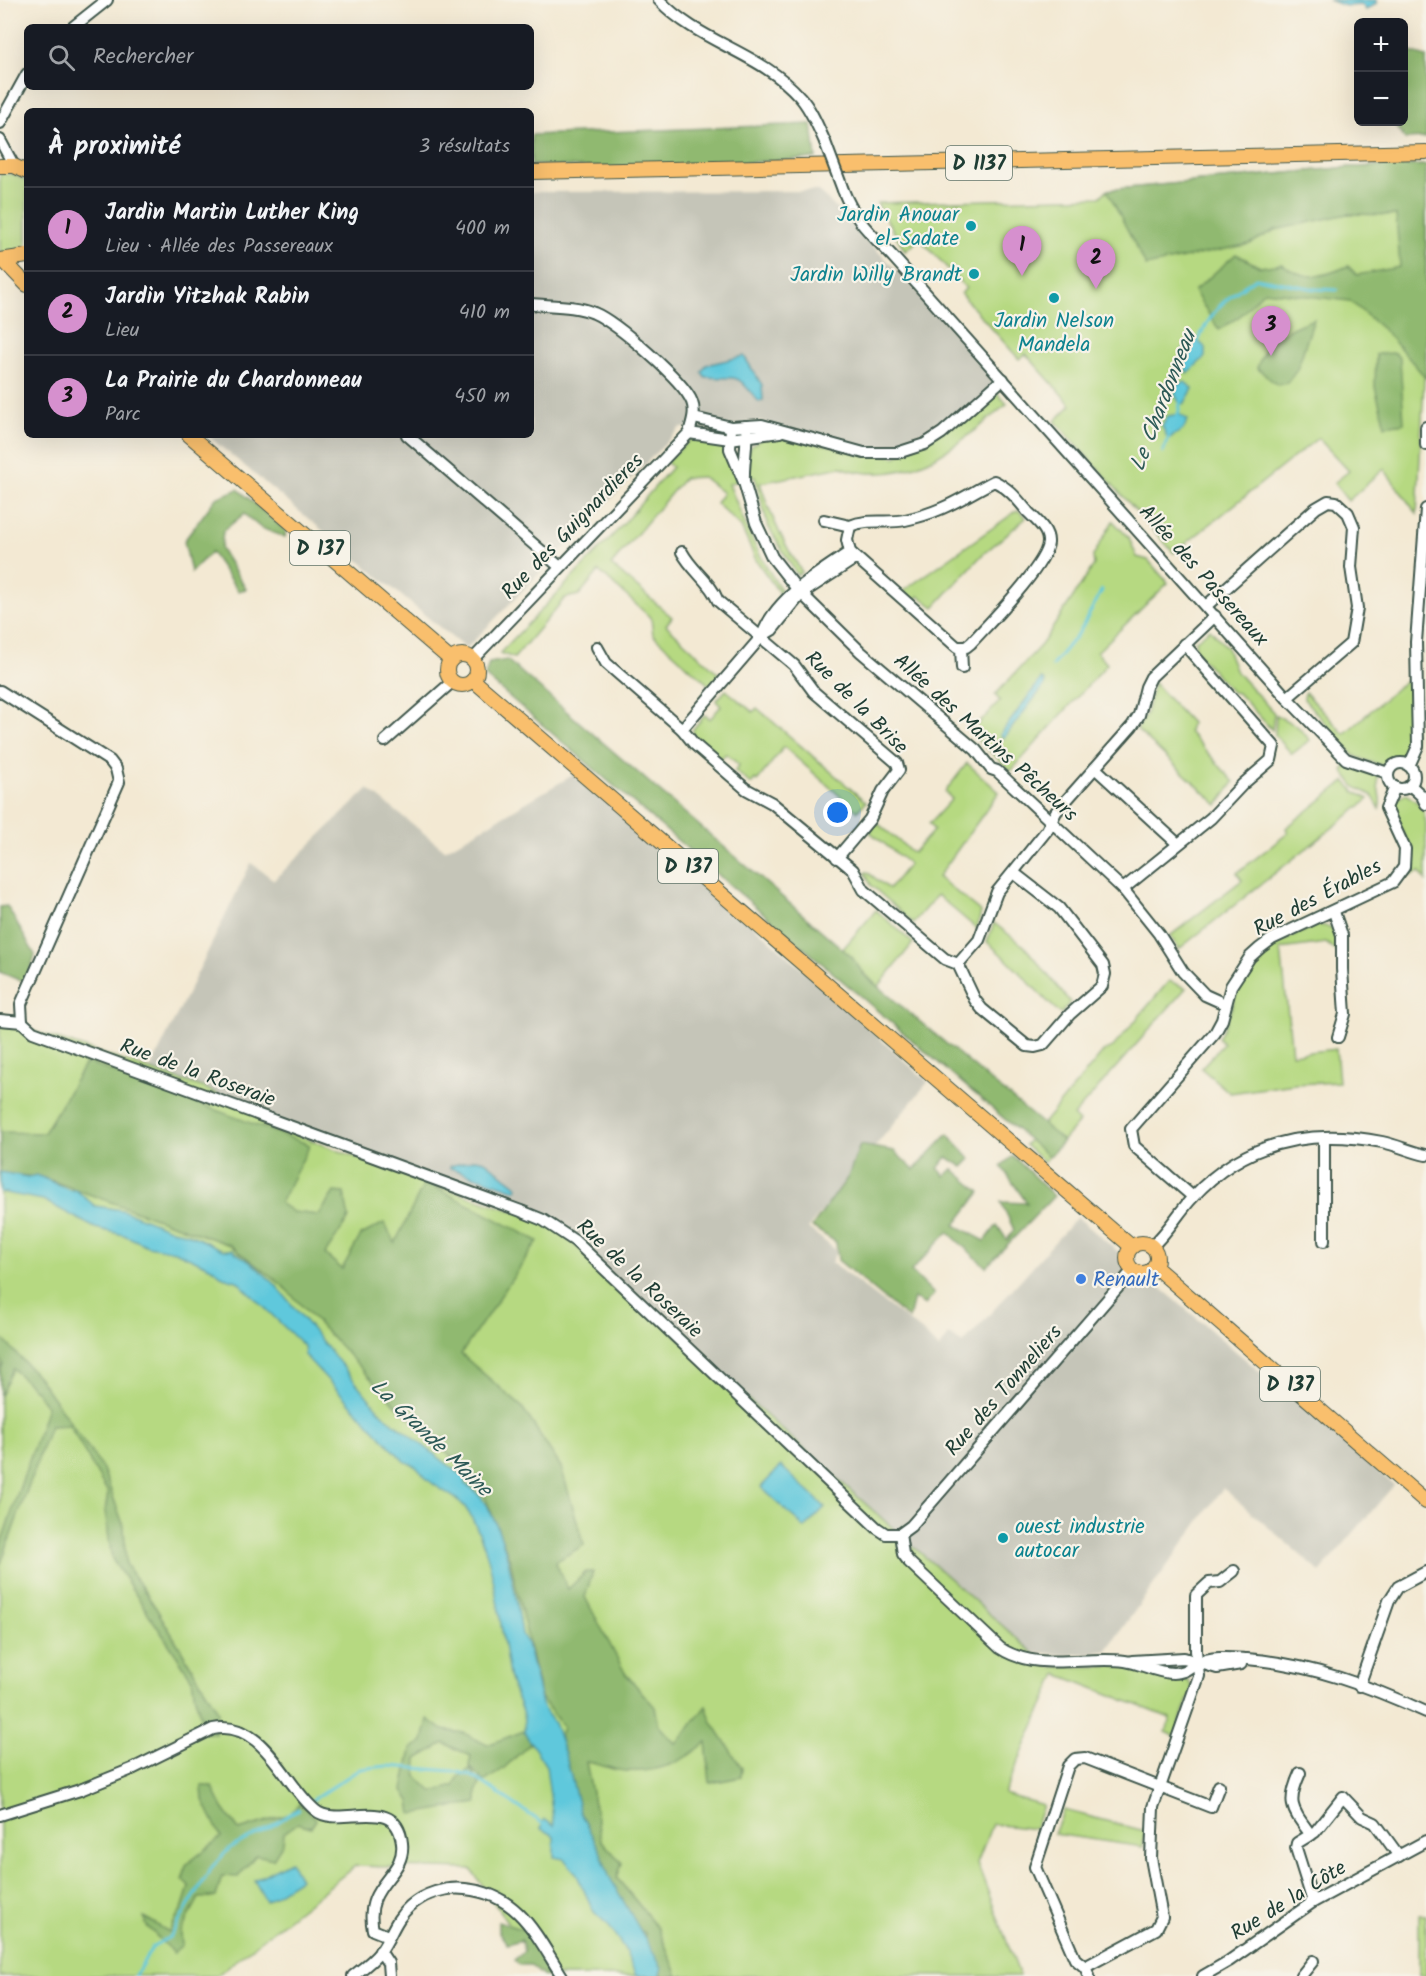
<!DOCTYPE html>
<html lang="fr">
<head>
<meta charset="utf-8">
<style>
  body { margin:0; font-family:Kalam,sans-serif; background:#20242c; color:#f1f3f6 }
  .controls { position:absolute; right:18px; top:18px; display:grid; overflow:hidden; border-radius:9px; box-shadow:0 6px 24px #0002 }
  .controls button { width:54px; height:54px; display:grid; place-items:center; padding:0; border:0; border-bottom:2px solid #363941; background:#171b24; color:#f1f3f6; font:30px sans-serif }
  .you { position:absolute; left:838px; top:813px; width:21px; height:21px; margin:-15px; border:4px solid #fff; border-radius:50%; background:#1a73e8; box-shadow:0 0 0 9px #1a73e833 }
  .badge { display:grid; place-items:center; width:39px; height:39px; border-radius:50%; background:#d690ce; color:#111; font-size:20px; font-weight:700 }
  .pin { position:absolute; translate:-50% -50px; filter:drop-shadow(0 2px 3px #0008) }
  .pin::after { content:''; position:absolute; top:32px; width:21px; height:18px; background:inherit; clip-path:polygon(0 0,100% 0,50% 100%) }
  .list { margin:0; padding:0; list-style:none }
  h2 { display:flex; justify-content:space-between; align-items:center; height:78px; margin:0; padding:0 24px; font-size:26px }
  h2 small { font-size:20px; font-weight:400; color:#9ea1a6 }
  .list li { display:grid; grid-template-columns:39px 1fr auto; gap:18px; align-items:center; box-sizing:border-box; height:84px; padding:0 24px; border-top:2px solid #363941 }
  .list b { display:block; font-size:22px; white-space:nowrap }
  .list p { margin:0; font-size:20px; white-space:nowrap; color:#9ea1a6 }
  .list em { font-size:20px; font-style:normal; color:#9ea1a6 }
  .icon { flex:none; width:33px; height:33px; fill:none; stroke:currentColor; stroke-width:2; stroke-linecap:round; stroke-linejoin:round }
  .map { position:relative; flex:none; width:1426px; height:1976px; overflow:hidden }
  .search { position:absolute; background:#171b24; box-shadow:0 6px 24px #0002; left:24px; top:24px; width:510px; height:66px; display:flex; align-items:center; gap:15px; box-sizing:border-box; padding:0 21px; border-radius:9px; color:#9ea1a6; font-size:22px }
  .panel { position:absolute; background:#171b24; box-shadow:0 6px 24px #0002; left:24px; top:108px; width:510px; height:330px; border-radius:9px }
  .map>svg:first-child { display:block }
</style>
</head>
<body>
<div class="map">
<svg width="1426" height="1976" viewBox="0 0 1426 1976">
  <rect width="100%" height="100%" fill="#f7f3e8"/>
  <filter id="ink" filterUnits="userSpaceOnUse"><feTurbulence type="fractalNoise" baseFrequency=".0167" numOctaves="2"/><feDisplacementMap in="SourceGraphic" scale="12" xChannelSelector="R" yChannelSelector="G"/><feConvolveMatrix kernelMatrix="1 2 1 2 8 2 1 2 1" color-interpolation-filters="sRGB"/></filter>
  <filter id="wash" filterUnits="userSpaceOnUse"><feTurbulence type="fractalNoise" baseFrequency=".008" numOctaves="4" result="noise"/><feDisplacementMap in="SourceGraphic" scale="24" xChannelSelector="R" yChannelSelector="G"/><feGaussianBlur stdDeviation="1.35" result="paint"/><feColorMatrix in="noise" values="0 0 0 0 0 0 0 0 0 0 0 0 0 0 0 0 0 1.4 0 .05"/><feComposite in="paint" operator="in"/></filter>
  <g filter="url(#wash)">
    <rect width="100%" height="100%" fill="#f3e9d3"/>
    <!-- industrial -->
    <g fill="#c5c5b8">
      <path d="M819,191L1003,379L932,444L879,457L760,421L715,428H680L466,649L207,435H531V192Z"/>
      <path d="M578,772L687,866L928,1082L808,1228L837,1251L831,1262L924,1333L939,1349L949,1335L963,1344L1077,1217L1394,1485L1320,1572L1223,1488L1106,1651L1068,1655L1018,1651L543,1220L148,1074L251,863L274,880L368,789L445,850Z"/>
    </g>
    <!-- green -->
    <g fill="#b6d981" stroke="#6a8b5a" stroke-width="1.5">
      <path d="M1426,165V343L1417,514L1384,469L1348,501L1334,483L1349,471L1318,438L1174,553L1055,421L1071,405L1026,354L1019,359L961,294L966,288L920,239L905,251L877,203L1100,197L1107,190L1351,167Z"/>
      <path d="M0,174H13L27,181V245L15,252H0Z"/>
      <path d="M996,392L1007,404C960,443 907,491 841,467L760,483C770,516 783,543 802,572L797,575L768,526L755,477L748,478L747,456L751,447L759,440L771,435L896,457Z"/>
      <path d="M702,437C727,439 731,458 739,480L729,484C744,522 758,557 782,591L779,593L756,560L741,527L716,503L723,493L703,477L684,478L611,565L672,617L666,625L720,675L710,686L653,635L651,618L599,571L579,595L565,598L514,658L500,653L617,531L672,467L666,462L690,440Z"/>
      <path d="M1018,510L1026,518L982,555L934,607L919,596L914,601L903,591Z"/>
      <path d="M1113,521L1129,538L1137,557L1148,560L1168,583L1097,652L1107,664L1011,771L970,733L1000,701L995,695L1042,644L1094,565L1093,556Z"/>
      <path d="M1210,629L1227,648L1235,670L1274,713L1272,730L1238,693L1232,692L1196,652L1195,641Z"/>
      <path d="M1411,676L1414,743L1403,757L1380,765L1364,760L1353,755L1304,699L1305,692L1344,734Z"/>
      <path d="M1154,683L1191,723L1189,732L1234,782L1218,805L1137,730L1146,714Z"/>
      <path d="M726,690L753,712L757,708L866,802L857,811L784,747L757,781L755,779L751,784L735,771L739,765L726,754L720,759L693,735V729L705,715L710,719L721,706L716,701Z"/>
      <path d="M1276,715L1297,726L1310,740L1292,754L1275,735Z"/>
      <path d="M967,763L999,792L938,877L981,912L977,929L937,895L913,923L871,885L865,873L867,872L889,889L909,864L870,832L876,822L913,853L934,830L929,824L952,799L945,792Z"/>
      <path d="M1346,766L1378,775C1376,787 1382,797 1380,809L1372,795L1355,787L1343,771Z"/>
      <path d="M1345,781L1355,792L1369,799L1179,949L1170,936L1242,880L1237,873L1288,833L1286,828Z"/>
      <path d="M1406,794L1422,806L1426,823V881L1420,872L1401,879C1403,872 1408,863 1409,855C1411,834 1390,821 1392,801Z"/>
      <path d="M876,910L913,943L878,987L842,950Z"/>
      <path d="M994,923L1025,947L1070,1002L1061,1014C1034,990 1015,965 987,942Z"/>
      <path d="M1317,925L1331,927L1336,936V951L1326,943L1281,949L1292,1054L1336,1049L1339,1082L1295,1084L1230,1093L1201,1068L1223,1044L1218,1038C1229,1022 1232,1004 1239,986C1252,952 1287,939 1317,925Z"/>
      <path d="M1169,981L1186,988L1073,1116L1079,1122L1044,1162L1025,1145L1104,1051L1113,1047Z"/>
      <path d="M0,1020L205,1088L300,1136L398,1173L550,1223L1049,1667L1129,1666L1163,1677L1188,1680L1192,1688L1175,1736L1166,1732L1170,1718L1057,1674L1004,1794L1043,1805L1035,1829L992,1824L977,1863L1020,1976H544L471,1869L355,1866L216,1976H0Z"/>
      <path d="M1064,1810L1145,1831L1143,1847L1054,1834Z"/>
      <rect x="1419" y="1915" width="7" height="61"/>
    </g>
    <!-- forest -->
    <g fill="#90b96f" stroke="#587b52" stroke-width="1.5">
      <path d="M1404,50L1426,57V138L1405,139L1393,122H1404Z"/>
      <path d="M812,124L816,158L643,169L531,165V135Z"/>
      <path d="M1426,165V378L1386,332L1350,301L1264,291L1240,316L1219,330L1194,291L1236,254L1260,267L1282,264C1306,282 1323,277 1348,266L1357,275L1400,267L1396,215L1347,214L1275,230L1250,244L1146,266L1107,190L1351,167Z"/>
      <path d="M1314,319L1297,370L1287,383L1277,385L1257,368C1265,339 1288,328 1314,319Z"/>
      <path d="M1395,353L1400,359L1404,423L1385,426L1375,387L1376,354Z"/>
      <path d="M238,489L286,531L285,537L261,528L244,514L223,531L221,549L246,589L238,591L211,552L191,572L184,541L216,498Z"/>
      <path d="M507,660L852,957L864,975L1063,1141L1049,1157L485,676L489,663Z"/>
      <path d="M7,906L35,955L26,983L0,972V907Z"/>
      <path d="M86,1062L310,1145L280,1203L293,1212L319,1215L334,1192L344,1193L349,1218L325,1254L342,1269L361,1235L384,1223L395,1243L425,1182L538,1241L461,1354L522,1407L561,1467L584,1545L555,1562L568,1589L586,1572H593L585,1597L625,1673L655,1707L659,1726L676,1744L706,1706L712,1722L742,1768L741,1777L710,1783L706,1742C682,1764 652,1775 618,1770C607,1768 597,1763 586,1762L601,1840L622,1863L617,1878L658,1928L678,1976H663L644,1954L645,1933L628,1924L591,1848L558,1743L563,1727L541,1698L510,1560L480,1484L397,1406L282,1285L230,1245L44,1178L0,1173V1132L44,1133Z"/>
      <path d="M948,1134L971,1159L963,1167L947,1157L938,1168L945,1176L953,1169L980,1192L955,1225L985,1241L997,1225L1007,1240L1014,1230L1001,1202L1027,1203L1001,1166L1013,1156L1054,1196L986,1267L948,1232L911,1271L934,1294L925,1305L914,1298L909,1319L838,1260L836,1242L812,1227L848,1177L860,1145L894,1151L914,1170Z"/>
      <path d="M0,1336L39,1378L103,1469L124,1527L126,1564L156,1608L218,1711L215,1734L206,1733L195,1698L192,1679L112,1559L105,1511L108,1493L69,1425L50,1426L0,1566V1546L47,1407L36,1391L13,1369L0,1396V1372L3,1364L0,1358Z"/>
      <path d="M428,1719L443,1730L464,1733L487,1745L529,1729L534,1740L503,1769L484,1782L469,1766L471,1756L444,1743L417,1759L416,1776L432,1792L454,1786L458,1777L470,1769L480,1784L477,1790V1803L412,1814L410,1801L403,1790L411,1749L423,1741Z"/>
      <path d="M202,1786H212L223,1808L239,1830L290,1814L300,1803L316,1820L311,1827L298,1823L284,1833L283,1843L273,1859L256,1855L238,1877L222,1876L216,1897L199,1898L181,1932L182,1945L173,1953L147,1926L144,1917L169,1932L183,1906L189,1887L183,1880L186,1865L221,1837L203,1800Z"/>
      <path d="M498,1922L524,1930L556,1976H543L530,1965H520L514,1960L524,1952L521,1940L507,1944L498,1931Z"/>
    </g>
    <!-- water -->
    <g fill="#5fc8dc" stroke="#3f8288" stroke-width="1.5">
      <path d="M1328,0H1377L1376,4L1366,10L1362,5L1346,6Z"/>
      <path d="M1198,341L1205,347V357L1187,374L1182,353L1187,342Z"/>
      <path d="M744,356L762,385L763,400L759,402C733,370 741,380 705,377L702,372L706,365Z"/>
      <path d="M1185,382L1193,389L1184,404L1179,402L1175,395L1176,385Z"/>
      <path d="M1179,414L1188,420L1183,430L1168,439L1162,426L1168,416Z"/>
      <path d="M1041,679L1045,681L1044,686L1004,738L1000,735Z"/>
      <path d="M476,1159L485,1161L518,1187L516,1190L450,1168V1166Z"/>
      <path d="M0,1172L28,1177L37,1175L69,1190H76L95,1206L122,1210L172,1230L187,1233L223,1250H232L254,1265L274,1283L381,1413L464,1477L465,1484C503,1502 516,1595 522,1634L527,1643L543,1708L554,1723L567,1760L580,1812L601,1853L609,1876L662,1968L659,1976H636L624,1948L608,1925L594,1912L576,1873L564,1859L554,1857V1836L541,1829L544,1819L554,1826L546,1766L524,1732C527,1713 513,1694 509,1675C499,1622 496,1551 465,1507C458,1498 442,1491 432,1483C418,1473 422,1467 404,1461L310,1361L305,1355L304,1346L237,1281L223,1277L214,1269L175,1251L148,1246L124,1235L95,1228L43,1200L0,1192Z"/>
      <path d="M781,1466L825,1507L805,1528L761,1487Z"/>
      <path d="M290,1861L300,1879L266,1901L254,1880Z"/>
    </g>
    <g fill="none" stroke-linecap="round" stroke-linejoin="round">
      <!-- stream -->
      <g stroke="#5fc8dc" stroke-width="3">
        <path d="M1197,344C1211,309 1226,298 1256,278L1315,289L1337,290"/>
        <path d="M1178,416L1181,399"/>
        <path d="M1163,452L1169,436"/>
        <path d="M1052,666L1080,631L1102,590"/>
        <path d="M311,1801L360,1769L387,1766L453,1771L470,1775L485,1784L545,1825"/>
        <path d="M135,1976L153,1946L170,1937L212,1867L230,1848L269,1828L298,1809"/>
      </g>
    </g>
  </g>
  <g filter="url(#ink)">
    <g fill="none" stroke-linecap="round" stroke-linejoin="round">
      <!-- minor casing -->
      <g stroke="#3f574c" stroke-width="14">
        <g id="minor">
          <path d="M659,0C699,43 761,52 800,97C811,109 818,127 825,142"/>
          <path d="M73,27L107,0"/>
          <path d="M0,123L27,74"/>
          <path d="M0,140L14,166"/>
          <path d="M843,190C856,223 872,234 895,259L1287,698L1346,759L1388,773"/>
          <path d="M694,418L731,427L762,425L864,453H897L925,444L942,433L1003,379"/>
          <path d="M731,427L730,449L744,482C743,462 748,446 746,426"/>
          <path d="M1426,427V445"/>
          <path d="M689,433L730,439L780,432"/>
          <path d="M407,435L560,567"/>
          <path d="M994,481C1009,488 1018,500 1028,512C1036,520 1049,530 1048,543C1046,566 988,624 971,643L966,647H957L850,552L847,540L850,526C868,518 887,524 905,520C943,512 961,498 994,481Z"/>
          <path d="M744,482L756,523L772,557L797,589L861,652L976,750L991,769L997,771L1123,889L1159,934L1183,972L1205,995L1225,1004"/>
          <path d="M824,520L850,526"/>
          <path d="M682,552C692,571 710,581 718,601L794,665L814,692L897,763L899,770L883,791L870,819L837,858"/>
          <path d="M850,552C819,573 774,599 762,636L772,630L801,594L856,558"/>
          <path d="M1206,606L1316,508L1328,501L1336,502L1348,513L1354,527L1351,567L1357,608L1351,643L1287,698"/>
          <path d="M597,647L606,663L682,729L694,744L746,789L772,803L853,870L864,890L945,959L958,964"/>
          <path d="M961,648L962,668"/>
          <path d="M473,659L689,433C692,422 696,412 692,402C684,381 616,322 594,313C576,305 551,306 531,304"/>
          <path d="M0,691L110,761L116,769L119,782L21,1004L22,1022L33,1032L521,1211L543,1220L575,1241L877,1528L886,1534H900L903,1554L909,1562L1000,1648C1036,1672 1083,1656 1125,1661C1141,1663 1156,1673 1173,1673C1185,1673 1188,1668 1197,1663C1212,1656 1231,1658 1247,1659C1310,1664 1369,1686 1426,1712"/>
          <path d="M682,729L762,636"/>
          <path d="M385,741L452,682"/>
          <circle cx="1401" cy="776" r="13"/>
          <path d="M1409,766L1418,746L1416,642L1426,509"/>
          <path d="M1095,768L1178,844"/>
          <path d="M1410,785L1422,796L1426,804"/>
          <path d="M1123,889L1211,818L1243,784L1271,760L1274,746L1184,644"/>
          <path d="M1334,912L1342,935V969L1345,1014L1338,1037"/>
          <path d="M958,964L979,940L997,892L1047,830L1056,812L1132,726L1139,715L1146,687L1151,677L1215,616"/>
          <path d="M958,964L975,1000L982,1009L1027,1046L1035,1047L1043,1045L1070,1014L1102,986L1105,974L1103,965L1059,908L1014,873"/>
          <path d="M0,1020L22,1022"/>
          <path d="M1324,1138V1241"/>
          <path d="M1193,1197L1134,1146L1131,1129L1215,1033L1222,1020L1231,986L1250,957L1260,948L1272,939L1393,882L1404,867L1405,849L1386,808L1395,787"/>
          <path d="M1152,1246C1168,1232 1178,1213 1193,1197C1244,1141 1309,1128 1382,1142C1397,1145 1411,1152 1426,1155"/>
          <path d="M900,1534L911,1526L1133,1270"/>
          <path d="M1132,1661L1184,1658L1217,1668L1241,1664"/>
          <path d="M1359,1686L1389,1601L1398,1587L1426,1572"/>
          <path d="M1300,1773C1286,1804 1292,1809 1311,1835"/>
          <path d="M0,1815L80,1790L132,1769L213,1729C263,1719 284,1784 315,1810C338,1830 397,1792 402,1843C406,1877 363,1883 373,1930L388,1936"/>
          <path d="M1313,1902L1296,1848L1297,1843L1315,1832L1343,1797L1362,1817L1375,1823L1399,1856"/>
          <path d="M380,1951L388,1963L389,1976"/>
          <path d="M1085,1967L1156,1929L1162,1917L1151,1858L1153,1807L1199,1676L1196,1651V1595L1209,1583L1220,1582L1234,1571"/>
          <path d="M353,1976C362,1969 373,1961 380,1952C391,1937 395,1919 410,1906C425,1893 445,1887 465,1889C519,1894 536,1935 562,1976"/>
          <path d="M1089,1976L1085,1967L1075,1959L1035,1867L1068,1766L1075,1759L1085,1758L1211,1807L1219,1786"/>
          <path d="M1203,1976L1229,1961L1313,1902L1426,1841"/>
          <path d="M1301,1976L1313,1961"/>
        </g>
      </g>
      <!-- major casing -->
      <g stroke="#3f574c" stroke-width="16">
        <g id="major">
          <path d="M0,166H14L27,172"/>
          <path d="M531,172L1426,152"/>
          <path d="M0,260L27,256"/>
          <path d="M4,261L27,285"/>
          <path d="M189,435L451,660"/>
          <circle cx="462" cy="670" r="15"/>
          <path d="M473,680L1132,1247"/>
          <circle cx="1142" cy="1258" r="15"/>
          <path d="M1154,1266L1426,1502"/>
        </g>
      </g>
      <!-- minor -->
      <use href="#minor" stroke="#fff" stroke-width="10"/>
      <!-- major -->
      <use href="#major" stroke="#f9bf6d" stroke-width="14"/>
      <!-- minor-bridge casing -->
      <g stroke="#3f574c" stroke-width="14" stroke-linecap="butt">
        <path id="minor-bridge" d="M825,142L843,190"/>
      </g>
      <!-- minor-bridge -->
      <use href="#minor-bridge" stroke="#fff" stroke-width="10"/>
    </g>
  </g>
  <!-- markers -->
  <g fill="#0f9aa8" stroke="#f7f3e8" stroke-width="2">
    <circle cx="971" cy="226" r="6"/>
    <circle cx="974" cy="274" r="6"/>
    <circle cx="1054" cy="298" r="6"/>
    <circle cx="1003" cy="1538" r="6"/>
  </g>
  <circle fill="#3f7fe0" stroke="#f7f3e8" stroke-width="2" cx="1081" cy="1279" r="6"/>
  <g text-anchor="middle" stroke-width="4.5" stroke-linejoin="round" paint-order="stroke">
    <!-- shield labels -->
    <g fill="#f7f3e8" stroke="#60746a" stroke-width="1.5">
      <rect x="946" y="146" width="66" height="34" rx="4.5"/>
      <rect x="290" y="531" width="60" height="34" rx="4.5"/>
      <rect x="658" y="849" width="60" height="34" rx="4.5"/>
      <rect x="1260" y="1367" width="60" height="34" rx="4.5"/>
    </g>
    <g font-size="20" font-weight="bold" fill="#1f3d34">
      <text x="979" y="170">D 1137</text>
      <text x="320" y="555">D 137</text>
      <text x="688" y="873">D 137</text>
      <text x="1290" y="1391">D 137</text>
    </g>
    <!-- culture labels -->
    <g font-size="21" fill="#0d838f" stroke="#f7f3e8" text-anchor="end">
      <text x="959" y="221">Jardin Anouar<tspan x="959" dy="24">el-Sadate</tspan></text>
      <text x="962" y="281">Jardin Willy Brandt</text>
      <text x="1054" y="327" text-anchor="middle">Jardin Nelson<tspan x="1054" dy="24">Mandela</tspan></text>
      <text x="1015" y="1533" text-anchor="start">ouest industrie<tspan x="1015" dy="24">autocar</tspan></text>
    </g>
    <!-- street labels -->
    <g font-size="21" fill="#1f3d34" stroke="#f7f3e8">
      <text transform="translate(572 526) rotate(-46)" y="7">Rue des Guignardieres</text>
      <text transform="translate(1204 575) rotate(48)" y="7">Allée des Passereaux</text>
      <text transform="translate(857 702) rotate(45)" y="7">Rue de la Brise</text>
      <text transform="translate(986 737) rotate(42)" y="7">Allée des Martins Pêcheurs</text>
      <text transform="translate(1317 897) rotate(-28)" y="7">Rue des Érables</text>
      <text transform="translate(198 1072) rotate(20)" y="7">Rue de la Roseraie</text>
      <text transform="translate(640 1278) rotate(43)" y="7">Rue de la Roseraie</text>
      <text transform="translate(1003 1390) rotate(-49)" y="7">Rue des Tonneliers</text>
      <text transform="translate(1288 1900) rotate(-32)" y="7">Rue de la Côte</text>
    </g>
    <!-- shop labels -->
    <g font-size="21" fill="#366cbe" stroke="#f7f3e8" text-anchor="start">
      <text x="1093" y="1286">Renault</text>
    </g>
    <!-- water labels -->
    <g font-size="22" font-style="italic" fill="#2c5956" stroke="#f7f3e8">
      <text transform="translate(1162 400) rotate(-69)" y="8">Le Chardonneau</text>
      <text transform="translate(432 1437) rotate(44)" y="8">La Grande Maine</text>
    </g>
  </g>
</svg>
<div class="controls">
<button>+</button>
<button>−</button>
</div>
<div class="you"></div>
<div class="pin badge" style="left:1022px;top:276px">1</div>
<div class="pin badge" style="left:1096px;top:289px">2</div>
<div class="pin badge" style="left:1271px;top:356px">3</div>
<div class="search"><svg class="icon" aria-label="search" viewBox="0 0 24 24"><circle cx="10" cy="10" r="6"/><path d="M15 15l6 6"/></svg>Rechercher</div>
<section class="panel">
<h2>À proximité<small>3 résultats</small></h2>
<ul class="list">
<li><span class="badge">1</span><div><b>Jardin Martin Luther King</b><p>Lieu · Allée des Passereaux</p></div><em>400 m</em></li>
<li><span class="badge">2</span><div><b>Jardin Yitzhak Rabin</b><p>Lieu</p></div><em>410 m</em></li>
<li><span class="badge">3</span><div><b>La Prairie du Chardonneau</b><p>Parc</p></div><em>450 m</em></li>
</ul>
</section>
</div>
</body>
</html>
